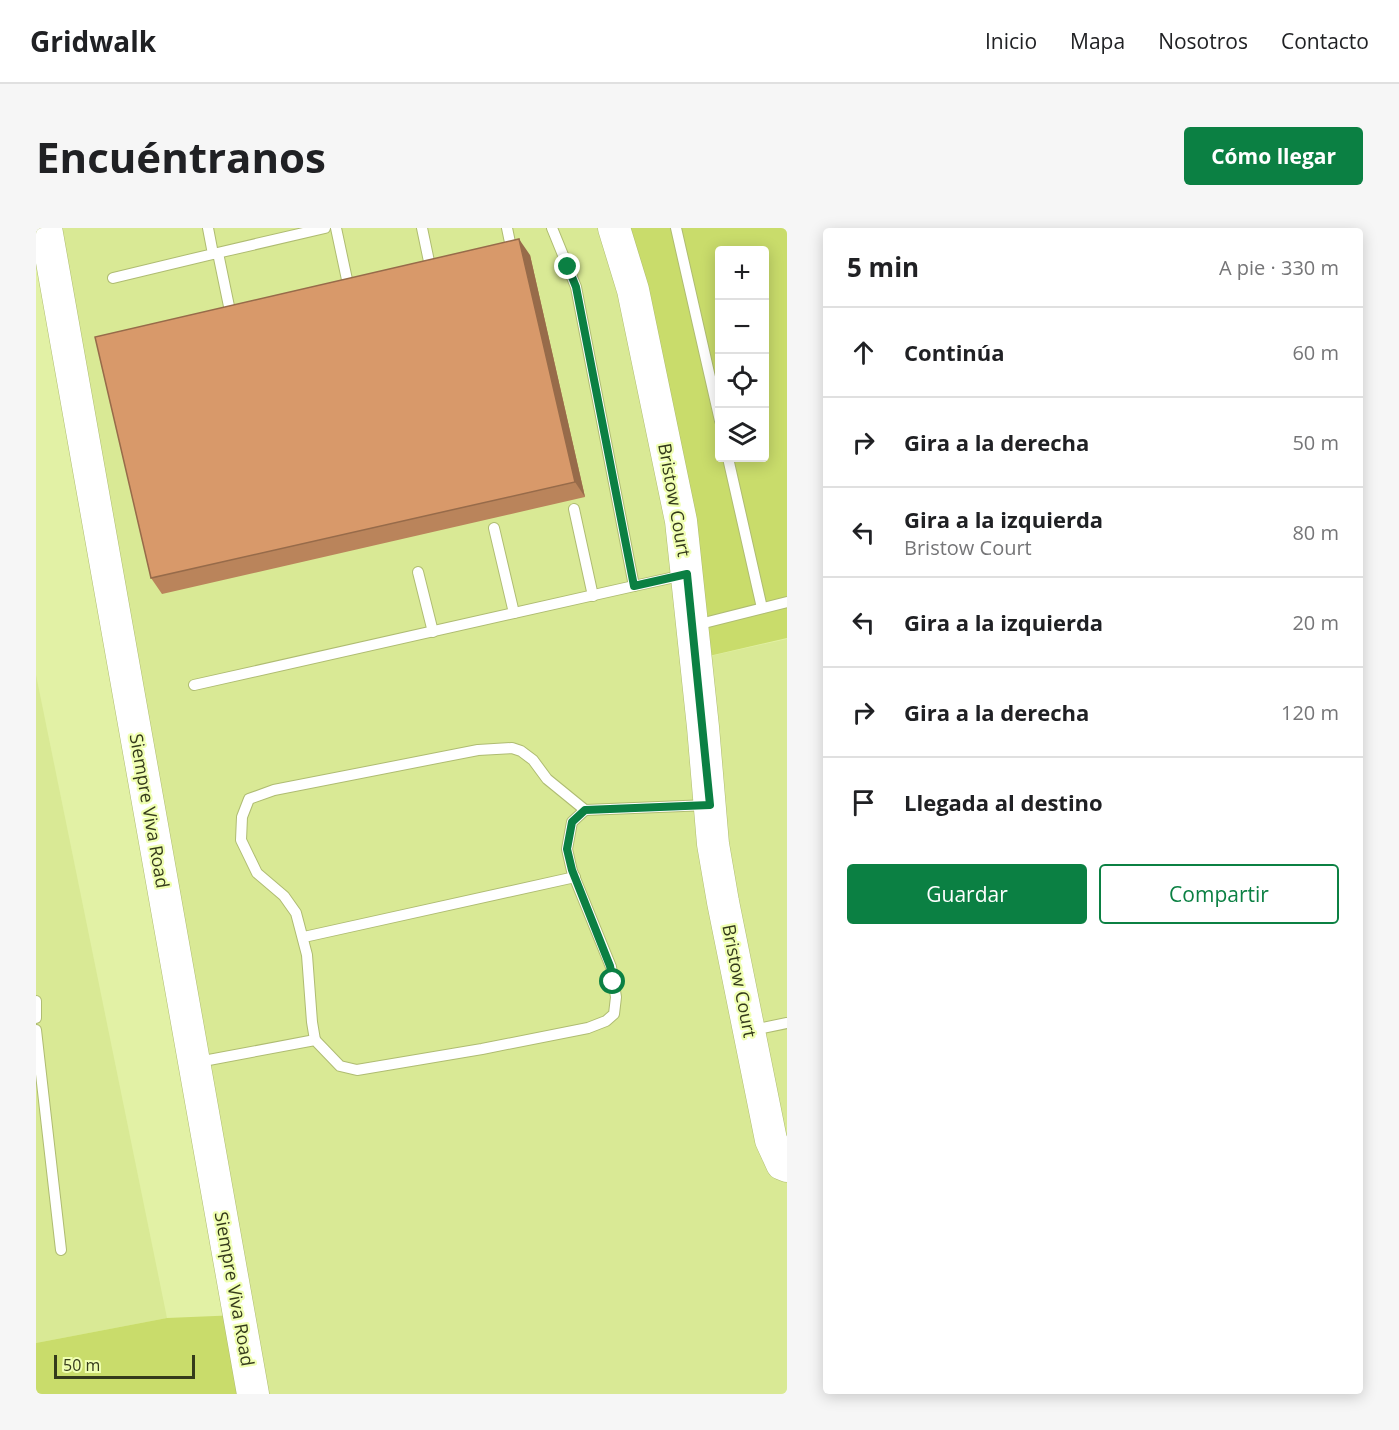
<!DOCTYPE html>
<html lang="es">
<head>
<meta charset="utf-8">
<style>
  body { margin:0; font-family:"Open Sans",sans-serif; background:#f6f6f6; color:#202124 }
  .controls { position:absolute; right:18px; top:18px; display:grid; overflow:hidden; border-radius:6px; box-shadow:0 3px 15px #0003 }
  .controls button { width:54px; height:54px; display:grid; place-items:center; padding:0; border:0; border-bottom:2px solid #e0e0e0; background:#fff; color:#202124; font:30px sans-serif }
  .scale { position:absolute; left:18px; bottom:15px; width:141px; box-sizing:border-box; padding-left:6px; border:3px solid #343a1b; border-top:0; font-size:16px; line-height:21px; white-space:nowrap; color:#343a1b; -webkit-text-stroke:4px #f0ffb2; paint-order:stroke }
  .stop { position:absolute; width:18px; height:18px; margin:-14px; border:4px solid #0b8043; border-radius:50%; background:#fff }
  .stop.end { background:#0b8043; border-color:#fff; box-shadow:0 2px 6px #0008 }
  .list { margin:0; padding:0; list-style:none }
  h2 { display:flex; justify-content:space-between; align-items:center; height:78px; margin:0; padding:0 24px; font-size:26px }
  h2 small { font-size:20px; font-weight:400; color:#757577 }
  .list li { display:grid; grid-template-columns:39px 1fr auto; gap:18px; align-items:center; box-sizing:border-box; height:90px; padding:0 24px; border-top:2px solid #e0e0e0 }
  .list b { display:block; font-size:22px; white-space:nowrap }
  .list p { margin:0; font-size:20px; white-space:nowrap; color:#757577 }
  .list em { font-size:20px; font-style:normal; color:#757577 }
  .actions { display:flex; gap:12px; padding:18px 24px }
  .actions a { flex:1; padding:14px 0; border:2px solid #0b8043; border-radius:6px; text-align:center; font-size:21px; color:#0b8043 }
  .actions .main { background:#0b8043; color:#fff }
  .icon { flex:none; width:33px; height:33px; fill:none; stroke:currentColor; stroke-width:2; stroke-linecap:round; stroke-linejoin:round }
  .map { position:relative; flex:none; width:751px; height:1166px; overflow:hidden; border-radius:6px }
  header { display:flex; align-items:center; gap:36px; box-sizing:border-box; height:84px; padding:0 30px; background:#fff; border-bottom:2px solid #e0e0e0 }
  header strong { font-size:28px }
  nav { display:flex; gap:33px; margin-inline-start:auto; font-size:21px }
  .intro { display:flex; align-items:center; justify-content:space-between; box-sizing:border-box; height:144px; padding:0 36px }
  h1 { margin:0; font-size:42px }
  .button { padding:15px 27px; border-radius:6px; background:#0b8043; color:#fff; font-size:21px; font-weight:700 }
  main { display:flex; gap:36px; padding:0 36px }
  aside { flex:1; background:#fff; border-radius:6px; box-shadow:0 3px 15px #0003 }
  .map>svg:first-child { display:block }
</style>
</head>
<body>
<header>
<strong>Gridwalk</strong>
<nav><a>Inicio</a><a>Mapa</a><a>Nosotros</a><a>Contacto</a></nav>
</header>
<div class="intro"><h1>Encuéntranos</h1><a class="button">Cómo llegar</a></div>
<main>
<div class="map">
<svg width="751" height="1166" viewBox="0 0 751 1166">
  <rect width="100%" height="100%" fill="#e2f1a5"/>
  <!-- built -->
  <g fill="#d9e995">
    <path d="M10,0H577L661,431L751,411V1166H218Z"/>
    <path d="M0,447L131,1090L0,1115Z"/>
  </g>
  <!-- green -->
  <g fill="#c9dc6b" fill-rule="evenodd">
    <path d="M577,0H751V410L660,431ZM684,22H728V230H684Z"/>
    <path d="M203,1087L217,1166H0V1115L131,1090Z"/>
  </g>
  <g fill="none" stroke-linecap="round" stroke-linejoin="round">
    <!-- lane casing -->
    <g stroke="#afbc72" stroke-width="12">
      <g id="lane">
        <path d="M300,0L313,61"/>
        <path d="M386,0L395,43"/>
        <path d="M471,0L476,24"/>
        <path d="M516,0L540,59L598,358L648,347"/>
        <path d="M640,0L684,193"/>
        <path d="M182,25L195,88"/>
        <path d="M177,26L289,0"/>
        <path d="M77,50L177,26L172,0"/>
        <path d="M692,230L726,380"/>
        <path d="M538,281L557,368"/>
        <path d="M458,300L478,385"/>
        <path d="M382,344L397,404"/>
        <path d="M660,397L751,374"/>
        <path d="M158,457L598,358"/>
        <path d="M268,709L539,649"/>
        <path d="M0,773V790"/>
        <path d="M0,802L25,1022"/>
        <path d="M717,802L751,795"/>
        <path d="M279,812L276,794L271,727L260,685L248,668L221,645L205,612L206,589L213,571L238,562L442,522L476,520L485,523L497,532L511,551L549,582"/>
        <path d="M162,834L279,812L304,838L321,842L446,821L552,800L570,793L578,786L580,769L575,739L536,643L531,621L536,594L549,582L672,577"/>
      </g>
    </g>
    <!-- secondary casing -->
    <g stroke="#afbc72" stroke-width="33">
      <g id="secondary">
        <path d="M10,0L217,1166"/>
        <path d="M578,0L597,62L645,293L667,499L677,616L687,674L735,912L746,936L751,938"/>
      </g>
    </g>
    <!-- lane -->
    <use href="#lane" stroke="#fff" stroke-width="10"/>
    <!-- secondary -->
    <use href="#secondary" stroke="#fff" stroke-width="32"/>
  </g>
  <!-- wall -->
  <path fill="#ba845b" d="M494,27L549,269L126,366L115,350Z"/>
  <!-- shaded-wall -->
  <path fill="#976b4a" d="M483,11L494,27L549,269L539,254Z"/>
  <!-- building -->
  <path fill="#d8996a" stroke="#976b4a" stroke-width="1.5" d="M483,11L539,254L115,350L59,109Z"/>
  <g fill="none" stroke-linecap="round" stroke-linejoin="round">
    <!-- route -->
    <path stroke="#0b8043" stroke-width="8" d="M532,39L540,59L598,358L651,346L674,577L549,582L536,594L531,621L536,642L574,738L577,754"/>
  </g>
  <g text-anchor="middle" stroke-width="4.5" stroke-linejoin="round" paint-order="stroke">
    <!-- street labels -->
    <g font-size="18" fill="#343a1b" stroke="#f0ffb2">
      <text transform="translate(638 272) rotate(80)" y="6">Bristow Court</text>
      <text transform="translate(113 583) rotate(80)" y="6">Siempre Viva Road</text>
      <text transform="translate(703 753) rotate(79)" y="6">Bristow Court</text>
      <text transform="translate(198 1061) rotate(80)" y="6">Siempre Viva Road</text>
    </g>
  </g>
</svg>
<div class="controls">
<button>+</button>
<button>−</button>
<button><svg class="icon" aria-label="locate" viewBox="0 0 24 24"><circle cx="12" cy="12" r="6"/><path d="M12 2v4M12 18v4M2 12h4M18 12h4"/></svg></button>
<button><svg class="icon" aria-label="layers" viewBox="0 0 24 24"><path d="M12 4l9 5-9 5-9-5zM3 14l9 5 9-5"/></svg></button>
</div>
<div class="scale">50 m</div>
<div class="stop" style="left:577px;top:754px"></div>
<div class="stop end" style="left:532px;top:39px"></div>
</div>
<aside>
<h2>5 min<small>A pie · 330 m</small></h2>
<ul class="list">
<li><svg class="icon" aria-label="ahead" viewBox="0 0 24 24"><path d="M12 20V5M6 11l6-6 6 6"/></svg><div><b>Continúa</b></div><em>60 m</em></li>
<li><svg class="icon" aria-label="right" viewBox="0 0 24 24"><path d="M7 20v-9h11M14 6l5 5-5 5"/></svg><div><b>Gira a la derecha</b></div><em>50 m</em></li>
<li><svg class="icon" aria-label="left" viewBox="0 0 24 24"><path d="M17 20v-9H6M10 6l-5 5 5 5"/></svg><div><b>Gira a la izquierda</b><p>Bristow Court</p></div><em>80 m</em></li>
<li><svg class="icon" aria-label="left" viewBox="0 0 24 24"><path d="M17 20v-9H6M10 6l-5 5 5 5"/></svg><div><b>Gira a la izquierda</b></div><em>20 m</em></li>
<li><svg class="icon" aria-label="right" viewBox="0 0 24 24"><path d="M7 20v-9h11M14 6l5 5-5 5"/></svg><div><b>Gira a la derecha</b></div><em>120 m</em></li>
<li><svg class="icon" aria-label="arrive" viewBox="0 0 24 24"><path d="M6 21V4h12l-3 4 3 4H6"/></svg><div><b>Llegada al destino</b></div></li>
</ul>
<div class="actions"><a class="main">Guardar</a><a>Compartir</a></div>
</aside>
</main>
</body>
</html>
